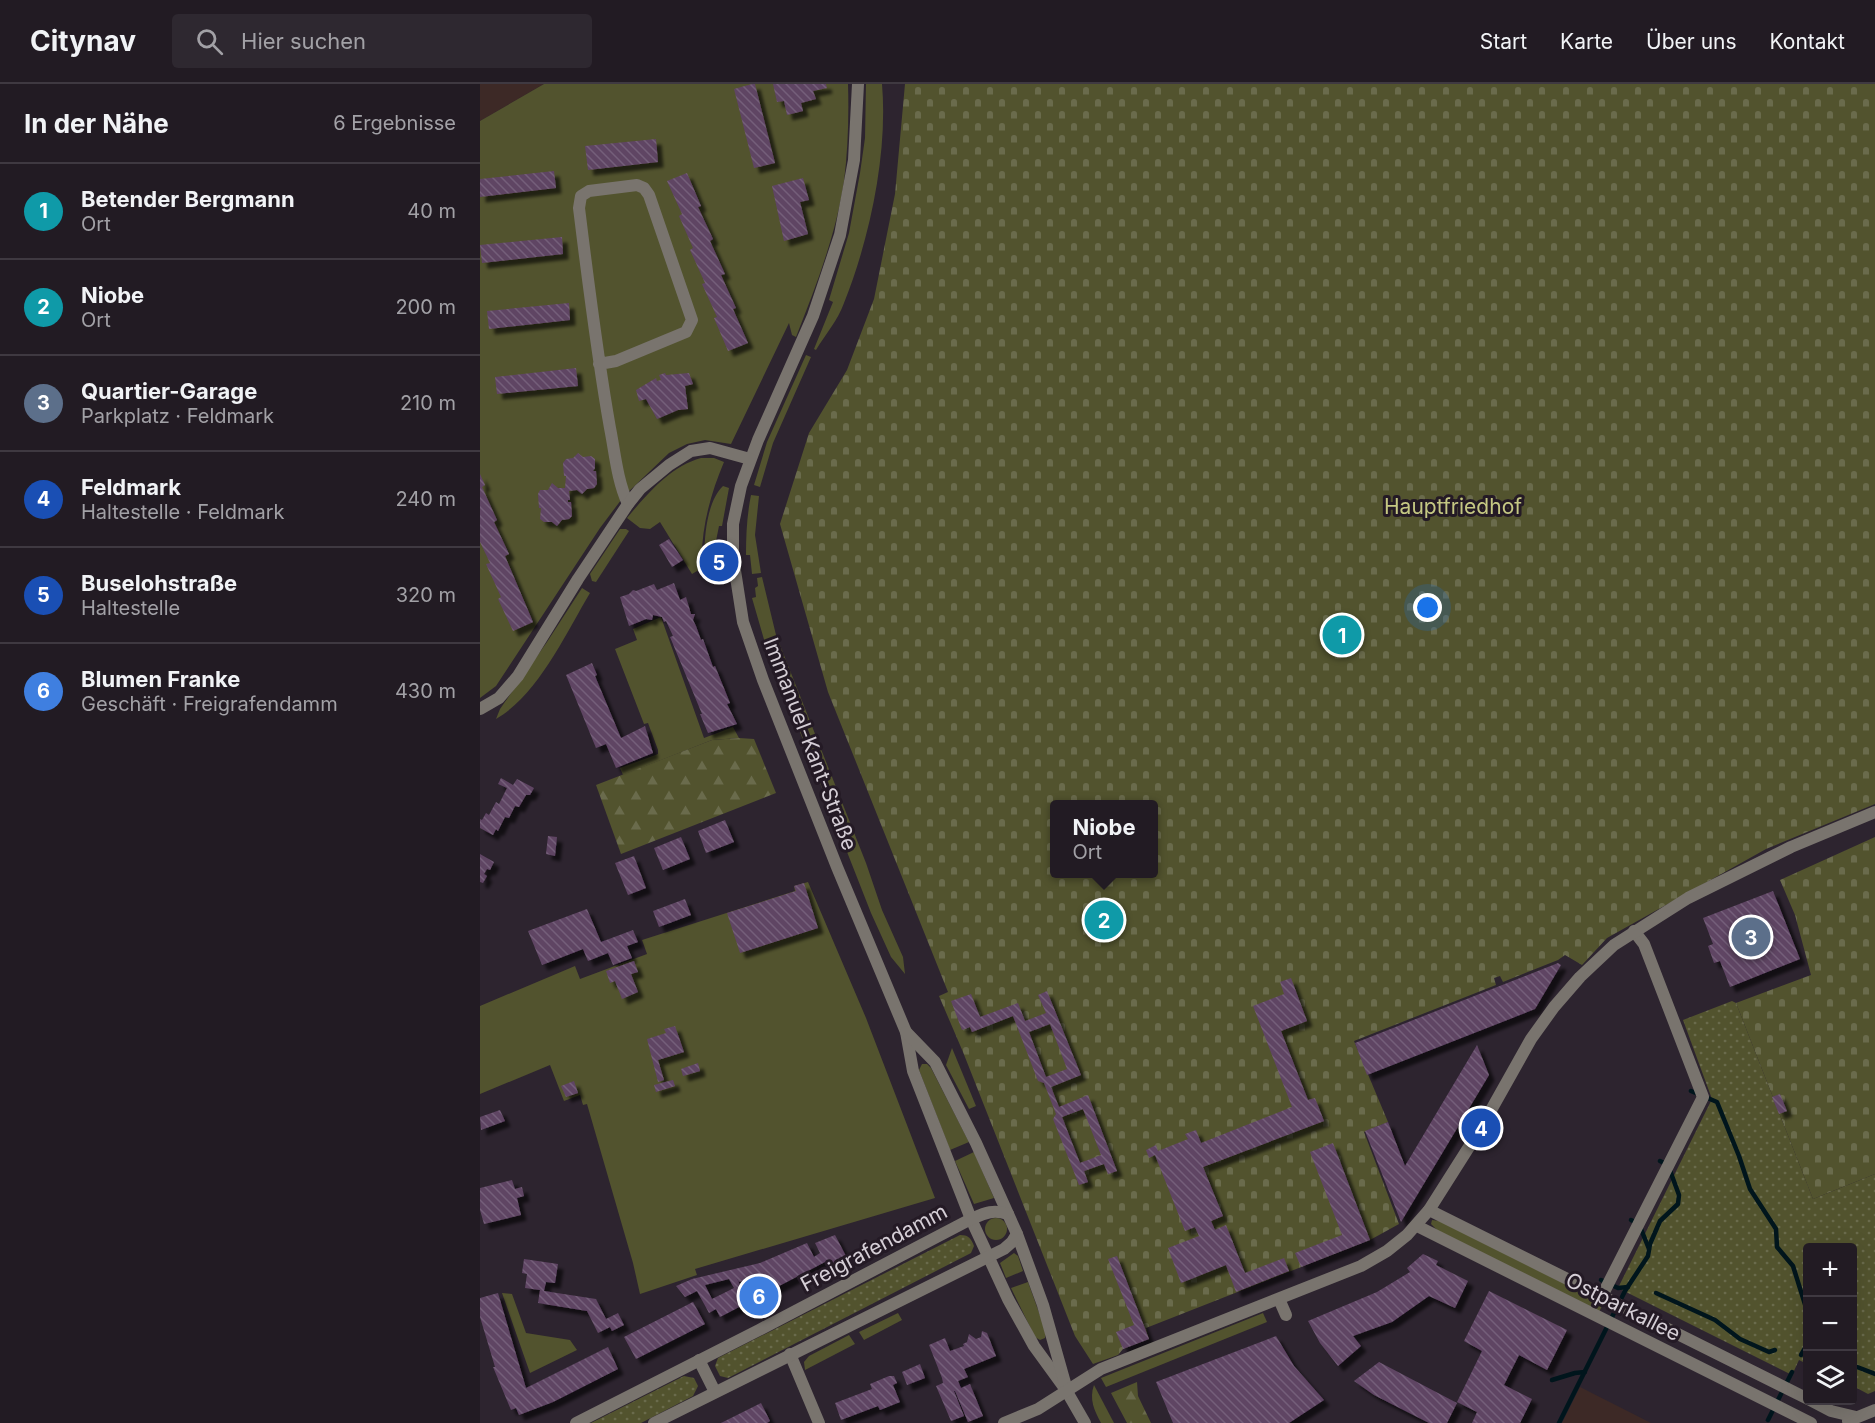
<!DOCTYPE html>
<html lang="de">
<head>
<meta charset="utf-8">
<style>
  body { margin:0; font-family:Inter,sans-serif; background:#2e2830; color:#f1f3f6 }
  .controls { position:absolute; right:18px; bottom:18px; display:grid; overflow:hidden; border-radius:6px; box-shadow:0 6px 24px #0002 }
  .controls button { width:54px; height:54px; display:grid; place-items:center; padding:0; border:0; border-bottom:2px solid #3f3941; background:#221b23; color:#f1f3f6; font:30px sans-serif }
  .you { position:absolute; left:948px; top:524px; width:21px; height:21px; margin:-15px; border:4px solid #fff; border-radius:50%; background:#1a73e8; box-shadow:0 0 0 9px #1a73e833 }
  .badge { display:grid; place-items:center; width:39px; height:39px; border-radius:50%; background:#58c9e3; color:#fff; font-size:20px; font-weight:700 }
  .pin { position:absolute; translate:-50% -50%; border:3px solid #fff; box-shadow:0 2px 6px #0006 }
  .popup { position:absolute; left:570px; top:716px; width:108px; height:78px; box-sizing:border-box; display:grid; place-content:center; border-radius:6px; background:#221b23; filter:drop-shadow(0 2px 4px #0005); font-size:20px; white-space:nowrap; color:#a2a1a6 }
  .popup b { font-size:22px; color:#f1f3f6 }
  .popup::after { content:''; position:absolute; left:50%; top:100%; margin-left:-12px; border:12px solid transparent; border-top-color:#221b23 }
  .list { margin:0; padding:0; list-style:none }
  h2 { display:flex; justify-content:space-between; align-items:center; height:78px; margin:0; padding:0 24px; font-size:26px }
  h2 small { font-size:20px; font-weight:400; color:#a2a1a6 }
  .list li { display:grid; grid-template-columns:39px 1fr auto; gap:18px; align-items:center; box-sizing:border-box; height:96px; padding:0 24px; border-top:2px solid #3f3941 }
  .list b { display:block; font-size:22px; white-space:nowrap }
  .list p { margin:0; font-size:20px; white-space:nowrap; color:#a2a1a6 }
  .list em { font-size:20px; font-style:normal; color:#a2a1a6 }
  .icon { flex:none; width:33px; height:33px; fill:none; stroke:currentColor; stroke-width:2; stroke-linecap:round; stroke-linejoin:round }
  .map { position:relative; flex:none; width:1395px; height:1339px; overflow:hidden }
  header { display:flex; align-items:center; gap:36px; box-sizing:border-box; height:84px; padding:0 30px; background:#221b23; border-bottom:2px solid #3f3941 }
  header strong { font-size:28px }
  nav { display:flex; gap:33px; margin-inline-start:auto; font-size:21px }
  .search { width:420px; height:54px; background:#2e2830; display:flex; align-items:center; gap:15px; box-sizing:border-box; padding:0 21px; border-radius:6px; color:#a2a1a6; font-size:22px }
  main { display:flex }
  aside { flex:1; background:#221b23 }
  .map>svg:first-child { display:block }
</style>
</head>
<body>
<header>
<strong>Citynav</strong>
<div class="search"><svg class="icon" aria-label="search" viewBox="0 0 24 24"><circle cx="10" cy="10" r="6"/><path d="M15 15l6 6"/></svg>Hier suchen</div>
<nav><a>Start</a><a>Karte</a><a>Über uns</a><a>Kontakt</a></nav>
</header>
<main>
<aside>
<h2>In der Nähe<small>6 Ergebnisse</small></h2>
<ul class="list">
<li><span class="badge" style="background:#0f9aa8">1</span><div><b>Betender Bergmann</b><p>Ort</p></div><em>40 m</em></li>
<li><span class="badge" style="background:#0f9aa8">2</span><div><b>Niobe</b><p>Ort</p></div><em>200 m</em></li>
<li><span class="badge" style="background:#5c6f8a">3</span><div><b>Quartier-Garage</b><p>Parkplatz · Feldmark</p></div><em>210 m</em></li>
<li><span class="badge" style="background:#1a4fb4">4</span><div><b>Feldmark</b><p>Haltestelle · Feldmark</p></div><em>240 m</em></li>
<li><span class="badge" style="background:#1a4fb4">5</span><div><b>Buselohstraße</b><p>Haltestelle</p></div><em>320 m</em></li>
<li><span class="badge" style="background:#3f7fe0">6</span><div><b>Blumen Franke</b><p>Geschäft · Freigrafendamm</p></div><em>430 m</em></li>
</ul>
</aside>
<div class="map">
<svg width="1395" height="1339" viewBox="0 0 1395 1339">
  <defs>
    <pattern id="forest-firs" width="22" height="20" patternUnits="userSpaceOnUse" patternTransform="scale(1.5)"><rect width="22" height="20" fill="#52532e"/><path d="M5 1l3.5 6h-7zM16 11l3.5 6h-7z" fill="#6a6b4c"/></pattern>
    <pattern id="cemetery-stones" width="16" height="16" patternUnits="userSpaceOnUse" patternTransform="scale(1.5)"><rect width="16" height="16" fill="#52532e"/><path d="M2 7V4a2 2 0 0 1 4 0v3zM10 15v-3a2 2 0 0 1 4 0v3z" fill="#6a6b4c"/></pattern>
    <pattern id="park-dots" width="8" height="8" patternUnits="userSpaceOnUse" patternTransform="scale(1.5)"><rect width="8" height="8" fill="#52532e"/><path d="M2 2h.1M6 6h.1" fill="none" stroke="#6a6b4c" stroke-width="1.8" stroke-linecap="round"/></pattern>
    <pattern id="building-back-hatch" width="6" height="6" patternUnits="userSpaceOnUse" patternTransform="scale(1.5)"><rect width="6" height="6" fill="#5f4464"/><path d="M-1 5l2 2M0 0l6 6M5-1l2 2" fill="none" stroke="#755e79"/></pattern>
    <filter id="shadow"><feDropShadow dx="5.5" dy="5.5" stdDeviation="1.5" flood-color="#0009"/></filter>
  </defs>
  <rect width="100%" height="100%" fill="#2d242f"/>
  <!-- education -->
  <g fill="#3d2926">
    <path d="M0,0H64L0,37Z"/>
    <path d="M1100,1303L1171,1339H1082Z"/>
  </g>
  <!-- grass -->
  <g fill="#52532e">
    <path d="M64,0H368C369,32 368,66 364,97C356,151 336,202 316,253L312,251L309,239L251,360L225,356L207,360L189,369L144,412L120,444L16,602L0,614V37Z"/>
    <path d="M386,0H402C408,69 390,154 364,219C358,236 345,251 336,266L334,265L353,218L349,216L369,149L380,89L385,54Z"/>
    <path d="M326,271L331,273L293,359L280,403L274,401L287,358Z"/>
    <path d="M221,374H234L244,378C230,411 220,448 222,484L212,490L180,438L170,445L160,444L147,434C167,410 191,382 221,374Z"/>
    <path d="M243,402L249,404L242,442H239L236,457H233V465L236,466V484L225,487C223,463 225,419 243,402Z"/>
    <path d="M271,411L279,412L275,451L281,489L272,490L270,471H266C266,450 267,431 271,411Z"/>
    <path d="M140,445H146L149,447L116,498L112,497L110,490Z"/>
    <path d="M282,493L296,551L386,779L402,826L423,873L425,890L411,873L391,829L285,559L272,514L276,513L275,504L278,502L277,494Z"/>
    <path d="M102,504L110,509C86,549 58,611 16,635L20,625L67,558Z"/>
    <path d="M181,533L224,654L253,643L259,654L232,656L143,691L140,684L178,670V666L168,639L164,640L135,565L157,556L153,545Z"/>
    <path d="M328,798L386,934L455,1114L215,1185L217,1191L160,1210L153,1179L107,1020L103,1021L100,1011L84,1017L70,981L0,1010V922L95,882L100,895L167,870L162,856L315,807L314,802Z"/>
    <path d="M472,964L496,1022L489,1025L466,981Z"/>
    <path d="M442,980H447L451,984L489,1058L470,1066L439,986Z"/>
    <path d="M494,1068L514,1114L494,1120L475,1077Z"/>
    <circle cx="516" cy="1145" r="11"/>
    <path d="M952,1136L960,1137L1124,1218L1119,1228L958,1147L951,1140Z"/>
    <path d="M534,1169L538,1172L543,1187L526,1194L520,1179Z"/>
    <path d="M548,1198L566,1248L565,1254L560,1256L555,1253L531,1204Z"/>
    <path d="M22,1209L32,1210L46,1249L90,1256L97,1266L50,1289Z"/>
    <path d="M418,1229L422,1236L384,1256L379,1248Z"/>
    <path d="M783,1229L787,1238L626,1303L621,1294Z"/>
    <path d="M369,1251L375,1260L325,1286L324,1278L329,1272Z"/>
    <path d="M614,1301L634,1339H621C614,1326 609,1315 614,1301Z"/>
  </g>
  <!-- forest -->
  <g fill="url(#forest-firs)">
    <path d="M259,654L274,655L296,709L141,770L116,701L232,656Z"/>
    <path d="M657,1298L658,1312L671,1339H647L631,1309Z"/>
  </g>
  <!-- cemetery -->
  <g fill="url(#cemetery-stones)" fill-rule="evenodd">
    <path d="M425,0H1395V720L1286,765L1127,854L1102,881L1085,871L1078,876L1023,898L1020,892L1014,894L1016,901L874,957L908,1038L884,1048L919,1140L890,1156L666,1244L669,1255L643,1265L638,1271L613,1280L595,1252L483,968L459,912L468,908L348,608L300,440L329,349L367,286L394,215L415,110ZM574,720H674V790H574Z"/>
    <path d="M1395,753V1090L1333,1115L1256,919L1331,891L1315,831L1300,796Z"/>
  </g>
  <!-- park -->
  <g fill="url(#park-dots)">
    <path d="M1252,917L1256,919L1333,1115L1395,1090V1307L1388,1310L1373,1302L1372,1164H1328L1327,1280L1319,1276L1312,1291L1138,1204L1232,1015L1203,936Z"/>
    <path d="M480,1151C488,1151 491,1154 494,1162L491,1169L248,1294L240,1292L235,1282L238,1274Z"/>
    <path d="M204,1292L214,1294L218,1302L213,1312L161,1339H111Z"/>
  </g>
  <g fill="none" stroke-linecap="round" stroke-linejoin="round">
    <!-- stream -->
    <g stroke="#00151c" stroke-width="4.5">
      <path d="M1211,1007L1237,1018L1259,1072L1270,1105L1296,1145L1297,1163L1313,1182L1328,1230"/>
      <path d="M1151,1136L1159,1140L1169,1165"/>
      <path d="M1121,1196L1138,1204L1148,1203"/>
      <path d="M1176,1209L1235,1236L1260,1255L1289,1268L1295,1266"/>
      <path d="M1321,1271L1328,1259"/>
      <path d="M1372,1281L1395,1290"/>
      <path d="M1072,1296L1095,1289L1105,1288"/>
      <path d="M1288,1336L1312,1288"/>
      <path d="M1079,1339L1145,1207L1168,1172L1170,1160L1180,1137L1198,1120L1199,1111L1188,1081L1180,1077"/>
    </g>
  </g>
  <!-- building -->
  <g fill="url(#building-back-hatch)" fill-rule="evenodd" filter="url(#shadow)">
    <path d="M272,0H275L295,79L274,84L254,5Z"/>
    <path d="M293,0H346L347,4L333,7L336,15L321,19L323,27L307,31L304,17L297,18Z"/>
    <path d="M176,55L178,78L108,86L105,62Z"/>
    <path d="M74,87L76,104L0,113V95Z"/>
    <path d="M207,89L221,122L218,123L233,155L230,157L245,190L241,191L256,224L253,225L268,259L248,267L234,234L237,233L222,200L225,199L210,166L213,164L199,132L202,130L187,97Z"/>
    <path d="M323,94L329,116L320,118L328,150L304,157L292,102Z"/>
    <path d="M82,153L83,170L2,179L0,161Z"/>
    <path d="M89,219L90,236L9,245L7,227Z"/>
    <path d="M96,284L98,302L17,310L15,293Z"/>
    <path d="M185,289L186,291L209,289L213,300L205,302L208,325L198,326L177,335L166,315L159,317L156,306L176,294L177,297L181,296L179,291Z"/>
    <path d="M98,369L103,373L111,372L115,375V384L113,387H116L117,400L114,404L107,405L102,410L97,406L89,407L90,416H88V418H91L92,432L89,435L82,436L77,442L72,438H64L60,435L61,424H59L58,410L60,406H68L72,399L78,404H85L86,392H84L83,379L86,375L93,374Z"/>
    <path d="M0,390L5,401L2,403L17,436L14,438L29,470L25,472L53,538L33,547L18,515L21,513L6,480L10,479L0,458Z"/>
    <path d="M189,455L203,476L192,483L179,461Z"/>
    <path d="M194,499L200,516L206,513L211,530H215L213,536L216,542L221,556L223,555L233,583L235,582L250,619L247,620L257,640L228,649L220,630H222L190,553L193,552L186,537L184,538L182,533L173,531L172,536L166,535L149,542L140,513L149,510L153,506L156,507L174,500L177,506Z"/>
    <path d="M112,579L117,591L115,592L141,654L165,642L173,669L136,684L126,660L116,664L86,591Z"/>
    <path d="M21,694L33,701L37,695L54,704L50,711H46L39,723L35,722L29,734L25,733L18,747L16,745L13,751L0,744V735L2,736L6,729L9,731L16,718L19,720L27,704L18,700Z"/>
    <path d="M245,736L254,758L226,769L218,747Z"/>
    <path d="M68,752L77,753L75,772L66,770Z"/>
    <path d="M201,753L210,775L183,786L174,764Z"/>
    <path d="M0,770L14,778L10,786L7,785L4,790L7,792L3,799L0,798Z"/>
    <path d="M154,772L166,804L148,811L135,779Z"/>
    <path d="M324,799L338,844L260,869L247,829L316,807L314,802Z"/>
    <path d="M1293,807L1320,875L1250,903L1240,877L1234,879L1228,862L1233,860L1223,834Z"/>
    <path d="M205,815L211,831L179,843L173,827Z"/>
    <path d="M107,825L121,858L153,846L158,858L147,862L152,874L133,881L128,869L108,877L103,865L62,881L48,847Z"/>
    <path d="M154,877L158,888L151,890L158,908L142,915L135,897L130,899L126,887Z"/>
    <path d="M1078,879L1081,881L1055,925L887,991L875,959Z"/>
    <path d="M811,894L827,937L801,947L828,1016L835,1014L844,1037L723,1083L743,1132L731,1137L735,1146L746,1141L765,1189L804,1174L809,1187L756,1208L746,1181L701,1199L688,1164L719,1152L715,1143L705,1147L675,1071L669,1074L666,1066L676,1061L678,1067L708,1055L705,1050L716,1046L721,1059L812,1023L773,922L804,910L800,898Z"/>
    <path d="M567,907L601,991L571,1003L579,1023L608,1011L637,1087L628,1090L624,1080L604,1087L608,1098L599,1101L573,1035L576,1030L564,999L558,997L533,932L492,948L490,943L482,946L471,917L491,910L500,933L538,919L545,937L566,929L558,911ZM570,940L587,985L566,993L549,948ZM603,1025L621,1071L600,1079L582,1033Z"/>
    <path d="M195,942L204,968L178,976L184,996L178,998L167,955L186,949L184,945Z"/>
    <path d="M997,961L1009,991L921,1138L885,1047L908,1038L925,1082Z"/>
    <path d="M218,979L220,987L203,992L201,985Z"/>
    <path d="M193,996L195,1002L176,1008L174,1001Z"/>
    <path d="M94,997L98,1009L86,1013L81,1002Z"/>
    <path d="M1300,1010L1307,1027L1299,1030L1292,1013Z"/>
    <path d="M20,1026L25,1037L1,1046L0,1033Z"/>
    <path d="M853,1059L890,1156L821,1183L815,1169L862,1151L830,1068Z"/>
    <path d="M32,1096L35,1105L42,1103L44,1112L37,1114L41,1131L4,1140L0,1126V1104Z"/>
    <path d="M355,1151L367,1174L348,1184L345,1178L240,1233L236,1225L229,1229L217,1207L205,1213L196,1202L212,1195L280,1179L327,1159L334,1173L340,1169L335,1159ZM286,1191L288,1195L264,1208L256,1193L259,1198ZM249,1195L254,1204L232,1215L225,1201Z"/>
    <path d="M943,1170L958,1177L956,1181L988,1197L975,1224L949,1212L912,1238L873,1252L881,1262L858,1282L840,1259L828,1237L897,1208L930,1188L927,1184Z"/>
    <path d="M637,1172L669,1255L643,1265L636,1248L654,1241L628,1175Z"/>
    <path d="M44,1175L78,1180L75,1199L66,1198L64,1207L116,1215L126,1235L138,1229L144,1241L132,1247L130,1243L118,1249L107,1227L58,1219L60,1206L45,1204L47,1190L42,1189Z"/>
    <path d="M1009,1207L1087,1246L1067,1286L1039,1271L1024,1301L1052,1315L1040,1339H992L997,1328L977,1318L1002,1267L984,1257Z"/>
    <path d="M18,1209L46,1304L128,1263L138,1285L73,1318L39,1331L36,1324L31,1326L13,1283H15L0,1233V1214Z"/>
    <path d="M213,1218L225,1240L156,1275L144,1253Z"/>
    <path d="M502,1247L507,1249L516,1272L484,1285L488,1293L478,1297L481,1304L490,1300L503,1332L488,1338L475,1307H474L484,1332L471,1337L456,1302L463,1299L462,1294L449,1261L465,1254L470,1267L484,1262L483,1260L487,1258L489,1250L496,1255L501,1253Z"/>
    <path d="M796,1252L814,1282L844,1316L809,1339H693L676,1298Z"/>
    <path d="M899,1278L977,1319L967,1339H949L894,1311L874,1297Z"/>
    <path d="M440,1280L445,1294L427,1301L422,1288Z"/>
    <path d="M409,1292H414L417,1299L413,1301L420,1318L400,1326L398,1322L361,1336L355,1319L392,1305L390,1300Z"/>
    <path d="M281,1319L290,1337L287,1339H241Z"/>
  </g>
  <g fill="none" stroke-linecap="round" stroke-linejoin="round">
    <!-- minor -->
    <g stroke="#79746e" stroke-width="12">
      <path d="M378,0L374,76L360,151L333,232L278,356L261,402L253,440V474L263,538L283,596L357,783L426,948L433,987L491,1135L528,1215L554,1262L586,1306L605,1339"/>
      <path d="M119,280L136,277L206,248L212,236L169,111L164,104L157,101L109,107L101,112L99,124C108,197 117,271 130,344C135,369 137,396 148,420"/>
      <path d="M0,625L19,614L38,592L98,495L148,420L160,405L189,381L211,367L230,364L270,375"/>
      <path d="M426,948L455,978L496,1059L537,1150L563,1221L585,1299"/>
      <path d="M949,1126L1328,1315"/>
      <path d="M937,1142L1331,1339"/>
      <path d="M1122,1212L1223,1013L1164,860L1154,847"/>
      <path d="M799,1215L806,1231"/>
      <path d="M310,1270L339,1339"/>
      <path d="M219,1276L235,1308"/>
      <path d="M1330,1316L1351,1327L1376,1333"/>
      <path d="M1368,1337L1395,1326"/>
      <path d="M96,1339L279,1246L491,1135C505,1129 513,1125 528,1130"/>
      <path d="M174,1339L524,1165L532,1158L537,1150"/>
      <path d="M524,1339L558,1325L621,1285L881,1182L907,1167L927,1151L949,1126L1001,1044L1051,955L1074,923L1100,893L1134,861L1208,814L1311,763L1395,728"/>
    </g>
  </g>
  <g text-anchor="middle" stroke-width="6" stroke-linejoin="round" paint-order="stroke">
    <!-- park labels -->
    <g font-size="21" fill="#c5c883" stroke="#241a25">
      <text x="973" y="430">Hauptfriedhof</text>
    </g>
    <!-- street labels -->
    <g font-size="21" fill="#d5ced6" stroke="#241a25">
      <text transform="translate(330 660) rotate(69)" y="7">Immanuel-Kant-Straße</text>
      <text transform="translate(394 1164) rotate(-28)" y="7">Freigrafendamm</text>
      <text transform="translate(1143 1223) rotate(27)" y="7">Ostparkallee</text>
    </g>
  </g>
</svg>
<div class="controls">
<button>+</button>
<button>−</button>
<button><svg class="icon" aria-label="layers" viewBox="0 0 24 24"><path d="M12 4l9 5-9 5-9-5zM3 14l9 5 9-5"/></svg></button>
</div>
<div class="you"></div>
<div class="pin badge" style="left:862px;top:551px;background:#0f9aa8">1</div>
<div class="pin badge" style="left:624px;top:836px;background:#0f9aa8">2</div>
<div class="popup"><b>Niobe</b>Ort</div>
<div class="pin badge" style="left:1271px;top:853px;background:#5c6f8a">3</div>
<div class="pin badge" style="left:1001px;top:1044px;background:#1a4fb4">4</div>
<div class="pin badge" style="left:239px;top:478px;background:#1a4fb4">5</div>
<div class="pin badge" style="left:279px;top:1212px;background:#3f7fe0">6</div>
</div>
</main>
</body>
</html>
